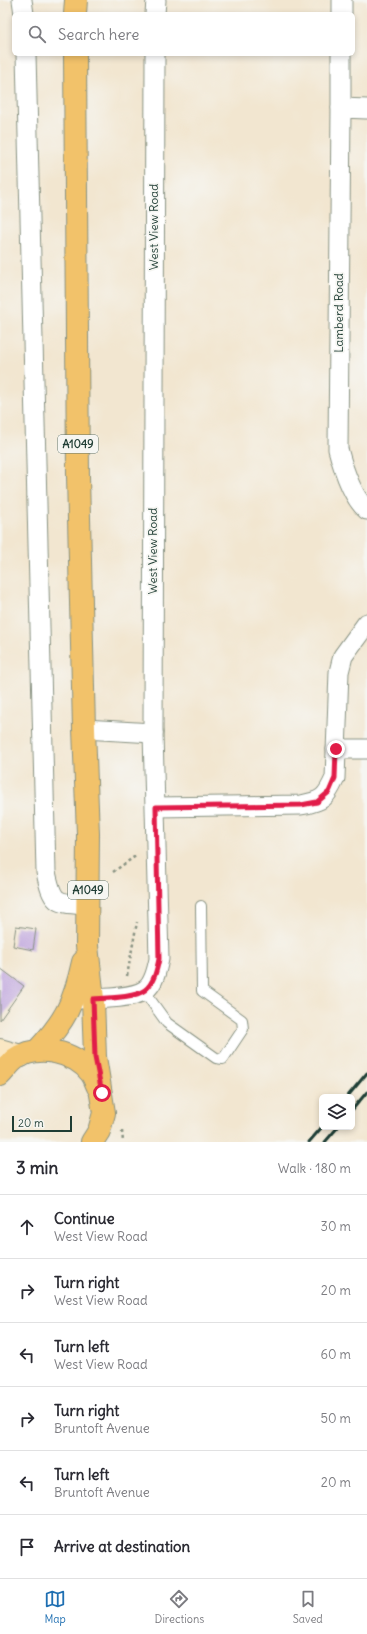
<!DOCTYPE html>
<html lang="en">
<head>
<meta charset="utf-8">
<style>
  body { margin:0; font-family:Delius,sans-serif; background:#f7f7f7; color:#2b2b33 }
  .controls { position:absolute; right:12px; bottom:12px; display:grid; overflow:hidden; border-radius:6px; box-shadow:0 2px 6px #0003 }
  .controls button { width:36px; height:36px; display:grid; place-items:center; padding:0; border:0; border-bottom:1px solid #e1e1e2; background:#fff; color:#2b2b33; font:20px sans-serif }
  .scale { position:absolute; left:12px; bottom:10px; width:60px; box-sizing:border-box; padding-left:4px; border:2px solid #1f3d34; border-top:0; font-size:11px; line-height:14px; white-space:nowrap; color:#1f3d34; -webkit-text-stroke:3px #f6f6f2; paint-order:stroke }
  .stop { position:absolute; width:12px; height:12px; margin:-9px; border:3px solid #e11d48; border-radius:50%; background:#fff }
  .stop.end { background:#e11d48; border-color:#fff; box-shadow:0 1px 4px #0008 }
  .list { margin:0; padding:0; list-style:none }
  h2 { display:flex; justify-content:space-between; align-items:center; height:52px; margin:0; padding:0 16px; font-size:17px }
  h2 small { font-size:13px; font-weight:400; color:#7c7c81 }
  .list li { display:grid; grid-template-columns:26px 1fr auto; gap:12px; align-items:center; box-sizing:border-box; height:64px; padding:0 16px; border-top:1px solid #e1e1e2 }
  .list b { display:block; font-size:15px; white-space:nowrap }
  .list p { margin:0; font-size:13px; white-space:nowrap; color:#7c7c81 }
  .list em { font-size:13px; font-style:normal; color:#7c7c81 }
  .icon { flex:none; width:22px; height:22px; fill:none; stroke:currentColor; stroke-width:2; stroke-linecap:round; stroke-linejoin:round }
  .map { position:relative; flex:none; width:367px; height:1142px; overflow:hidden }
  .search { position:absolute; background:#fff; box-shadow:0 2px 6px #0003; left:12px; right:12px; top:12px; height:44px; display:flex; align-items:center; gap:10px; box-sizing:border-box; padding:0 14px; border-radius:6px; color:#7c7c81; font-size:15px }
  .sheet { height:436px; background:#fff }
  nav { display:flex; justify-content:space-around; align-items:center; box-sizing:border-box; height:56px; border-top:1px solid #e1e1e2; background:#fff; font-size:11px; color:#7c7c81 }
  nav a { display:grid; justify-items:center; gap:2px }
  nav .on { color:#1f6fb2 }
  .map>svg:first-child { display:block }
</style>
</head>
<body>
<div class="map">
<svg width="367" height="1142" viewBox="0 0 367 1142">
  <rect width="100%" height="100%" fill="#f6f6f2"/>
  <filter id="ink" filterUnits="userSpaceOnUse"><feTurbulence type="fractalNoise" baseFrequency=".025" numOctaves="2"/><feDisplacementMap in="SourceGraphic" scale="8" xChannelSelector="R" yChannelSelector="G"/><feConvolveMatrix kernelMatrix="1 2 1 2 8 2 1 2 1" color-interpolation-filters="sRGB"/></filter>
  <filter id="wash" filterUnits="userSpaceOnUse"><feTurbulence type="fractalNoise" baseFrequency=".012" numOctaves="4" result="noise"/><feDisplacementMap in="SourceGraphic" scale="16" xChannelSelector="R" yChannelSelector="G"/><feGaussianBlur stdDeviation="0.9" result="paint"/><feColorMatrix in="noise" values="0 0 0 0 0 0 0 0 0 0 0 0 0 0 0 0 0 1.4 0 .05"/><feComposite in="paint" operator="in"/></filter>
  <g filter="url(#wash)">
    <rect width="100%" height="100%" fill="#f2e6d0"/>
    <g id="blocks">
      <!-- building -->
      <g fill="#bea3dd">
        <path d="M16,926L36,929L33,950L13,946Z"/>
        <path d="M0,968L24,986L0,1020Z"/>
      </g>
    </g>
  </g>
  <g filter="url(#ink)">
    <use href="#blocks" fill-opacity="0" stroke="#889282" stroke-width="1"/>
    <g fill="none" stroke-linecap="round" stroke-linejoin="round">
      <!-- lane casing -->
      <g stroke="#889282" stroke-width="12">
        <path id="lane" d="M144,991L167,1023L216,1058L223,1059L243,1029L242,1020L202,991L201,906"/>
      </g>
      <!-- street casing -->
      <g stroke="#889282" stroke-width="21">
        <g id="street">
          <path d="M22,0L24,14"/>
          <path d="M155,14L156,0"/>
          <path d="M342,14V0"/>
          <path d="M26,54L46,872C53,905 56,903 88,905"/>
          <path d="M341,108V54"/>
          <path d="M367,109L341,108L338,449C343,468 352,497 367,510"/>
          <path d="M84,729L153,733"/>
          <path d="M336,749H367"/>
          <path d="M156,807L301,805C323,801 326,798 335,778L339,672L343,656L367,623"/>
          <path d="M78,999C94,999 132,999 145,990C154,984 157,969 159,959L153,733L155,54"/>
        </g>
      </g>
      <!-- secondary casing -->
      <g stroke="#889282" stroke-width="24">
        <path id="secondary" d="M0,1050L21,1056"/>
      </g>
      <!-- primary casing -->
      <g stroke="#889282" stroke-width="24">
        <g id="primary">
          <path d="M75,14L76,0"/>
          <path d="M75,54L78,476L84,729L88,834L87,946L93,999L95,1057L104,1113L99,1131L92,1142"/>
          <path d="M37,1051C66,1020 74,1003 83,962"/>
          <path d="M0,1075C5,1070 10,1063 15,1059C38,1043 75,1052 91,1073C94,1077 96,1083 98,1087"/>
        </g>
      </g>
      <!-- path -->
      <g stroke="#889282" stroke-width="2.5" stroke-dasharray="3 3" stroke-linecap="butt">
        <path d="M113,872L137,855"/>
        <path d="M127,976L137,922"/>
        <path d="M122,1131L123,1142"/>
      </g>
      <!-- lane -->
      <use href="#lane" stroke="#fff" stroke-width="10"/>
      <!-- street -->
      <use href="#street" stroke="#fff" stroke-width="19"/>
      <!-- secondary -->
      <use href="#secondary" stroke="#fae7c3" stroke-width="22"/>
      <!-- primary -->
      <use href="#primary" stroke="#f2c26a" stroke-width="22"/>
      <!-- rail -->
      <g stroke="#1f3d34" stroke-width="3">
        <path d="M347,1097L367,1073"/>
        <path d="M352,1110L367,1092"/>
        <path d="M309,1142L322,1127"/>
        <path d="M325,1142L338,1127"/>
      </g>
    </g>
  </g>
  <g fill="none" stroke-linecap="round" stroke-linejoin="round" filter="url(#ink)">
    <!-- route -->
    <path stroke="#e11d48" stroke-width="5" d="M102,1093L95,1057L93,999C107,998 135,998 145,990C154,983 157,969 159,959L156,807L301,805L317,802L329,792L335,778L336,749"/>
  </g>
  <g text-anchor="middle" stroke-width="3.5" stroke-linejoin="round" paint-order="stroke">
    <!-- shield labels -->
    <g fill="#f6f6f2" stroke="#60746d" stroke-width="1">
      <rect x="58" y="435" width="40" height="18" rx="3"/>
      <rect x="68" y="881" width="40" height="18" rx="3"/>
    </g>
    <g font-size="11" font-weight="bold" fill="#1f3d34">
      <text x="78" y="448">A1049</text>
      <text x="88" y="894">A1049</text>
    </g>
    <!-- street labels -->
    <g font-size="12" fill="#1f3d34" stroke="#f6f6f2">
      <text transform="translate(154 227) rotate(-90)" y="4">West View Road</text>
      <text transform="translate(339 313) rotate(-90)" y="4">Lamberd Road</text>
      <text transform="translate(153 551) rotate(-90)" y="4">West View Road</text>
    </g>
  </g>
</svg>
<div class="controls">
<button><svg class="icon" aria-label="layers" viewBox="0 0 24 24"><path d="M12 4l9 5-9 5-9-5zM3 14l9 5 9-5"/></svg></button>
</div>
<div class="scale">20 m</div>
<div class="stop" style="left:102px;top:1093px"></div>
<div class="stop end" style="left:336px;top:749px"></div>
<div class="search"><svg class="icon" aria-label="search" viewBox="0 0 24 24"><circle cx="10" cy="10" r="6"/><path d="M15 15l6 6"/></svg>Search here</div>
</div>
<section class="sheet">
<h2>3 min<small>Walk · 180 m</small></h2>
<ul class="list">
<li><svg class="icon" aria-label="ahead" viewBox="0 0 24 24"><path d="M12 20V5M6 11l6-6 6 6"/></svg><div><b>Continue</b><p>West View Road</p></div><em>30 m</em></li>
<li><svg class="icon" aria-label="right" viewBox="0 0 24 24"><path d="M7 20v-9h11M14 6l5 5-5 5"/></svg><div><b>Turn right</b><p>West View Road</p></div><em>20 m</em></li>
<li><svg class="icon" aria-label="left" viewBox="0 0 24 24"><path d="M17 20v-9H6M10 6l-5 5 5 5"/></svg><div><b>Turn left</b><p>West View Road</p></div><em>60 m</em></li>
<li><svg class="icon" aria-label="right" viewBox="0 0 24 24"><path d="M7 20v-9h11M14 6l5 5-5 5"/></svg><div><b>Turn right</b><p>Bruntoft Avenue</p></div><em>50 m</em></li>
<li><svg class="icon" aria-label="left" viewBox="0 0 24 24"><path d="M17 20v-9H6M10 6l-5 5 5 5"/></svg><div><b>Turn left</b><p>Bruntoft Avenue</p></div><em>20 m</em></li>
<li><svg class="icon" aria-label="arrive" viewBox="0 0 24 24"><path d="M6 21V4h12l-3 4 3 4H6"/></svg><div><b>Arrive at destination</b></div></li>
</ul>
</section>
<nav>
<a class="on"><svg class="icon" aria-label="map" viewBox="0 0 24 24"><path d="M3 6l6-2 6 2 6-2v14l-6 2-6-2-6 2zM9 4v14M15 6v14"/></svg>Map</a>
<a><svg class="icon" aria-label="directions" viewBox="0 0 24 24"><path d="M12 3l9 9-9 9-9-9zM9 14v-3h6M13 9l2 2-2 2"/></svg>Directions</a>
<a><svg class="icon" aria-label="saved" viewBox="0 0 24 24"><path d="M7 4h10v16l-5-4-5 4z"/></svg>Saved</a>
</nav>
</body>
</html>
